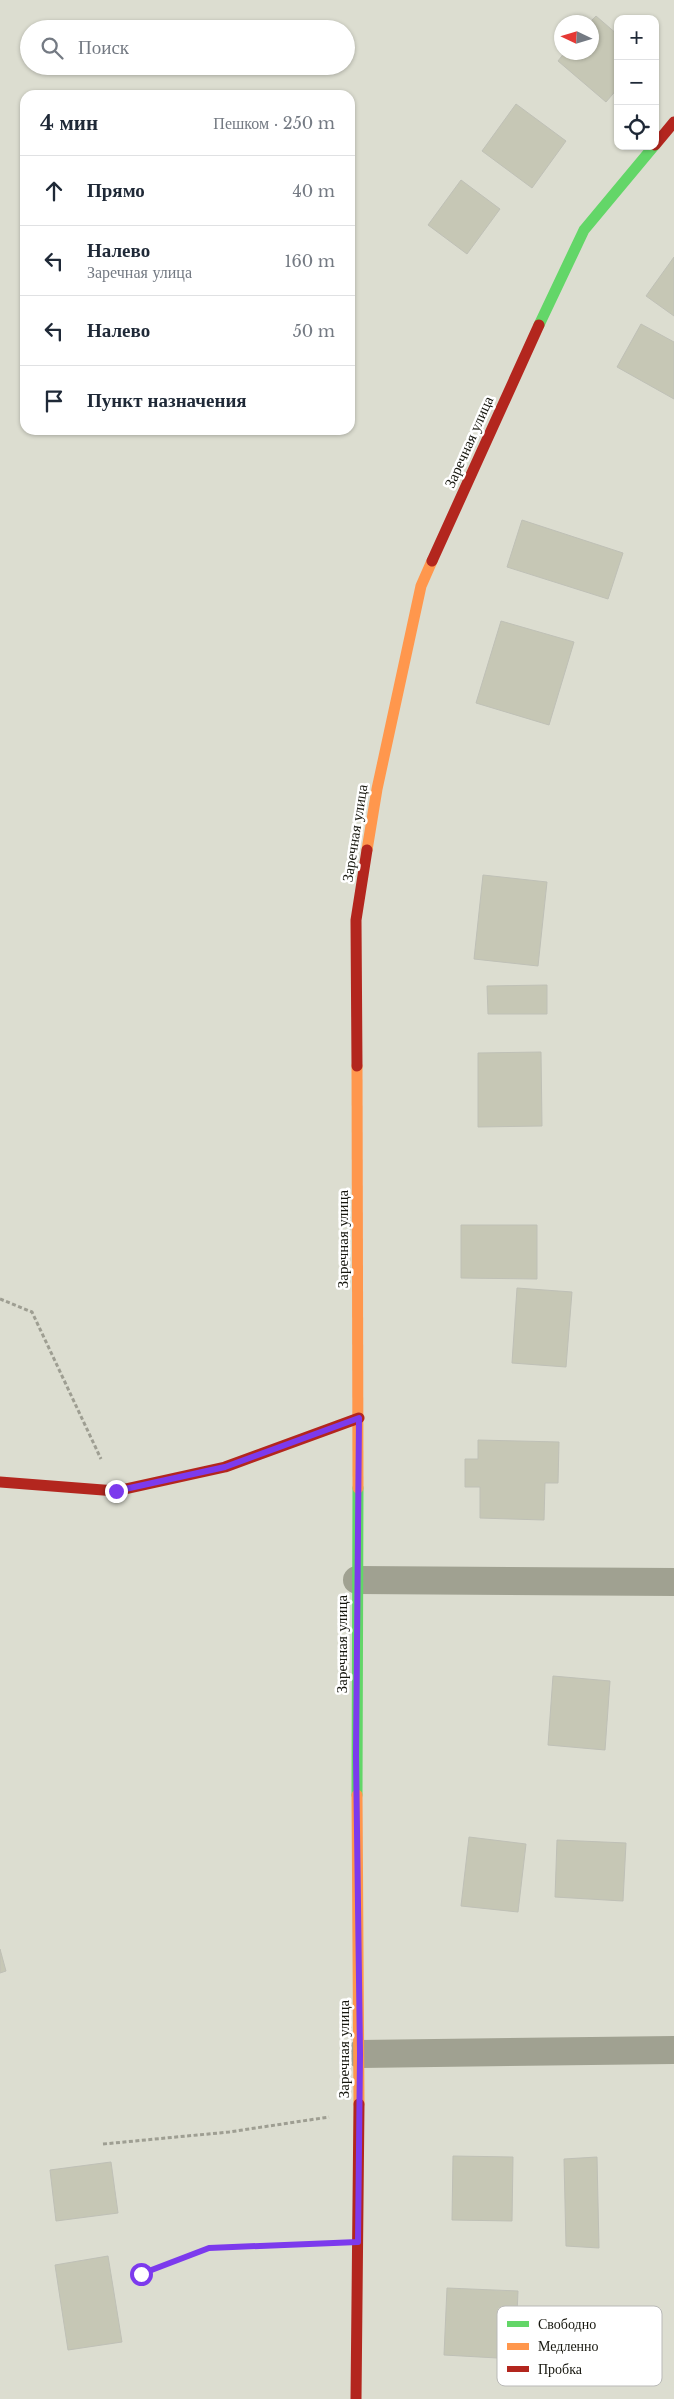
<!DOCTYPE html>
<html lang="ru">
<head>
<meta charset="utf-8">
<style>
  body { margin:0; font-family:"Libre Baskerville",serif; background:#f6f6f7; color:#1f2937 }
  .controls { position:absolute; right:15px; top:15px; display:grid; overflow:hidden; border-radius:10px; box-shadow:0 1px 4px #0004 }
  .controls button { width:45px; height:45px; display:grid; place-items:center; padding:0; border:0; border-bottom:1px solid #e0e1e3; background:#fff; color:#1f2937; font:25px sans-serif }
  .compass { position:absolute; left:554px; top:15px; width:45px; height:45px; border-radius:50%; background:#fff; box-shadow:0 1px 4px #0004; rotate:274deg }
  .stop { position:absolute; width:15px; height:15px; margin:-11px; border:4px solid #7c3aed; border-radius:50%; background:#fff }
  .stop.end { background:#7c3aed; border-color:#fff; box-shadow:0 1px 5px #0008 }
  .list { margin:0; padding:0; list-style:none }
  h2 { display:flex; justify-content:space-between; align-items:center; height:65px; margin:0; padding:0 20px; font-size:21px }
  h2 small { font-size:16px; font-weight:400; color:#747a83 }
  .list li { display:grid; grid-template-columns:32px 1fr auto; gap:15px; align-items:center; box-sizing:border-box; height:70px; padding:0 20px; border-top:1px solid #e0e1e3 }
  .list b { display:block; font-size:19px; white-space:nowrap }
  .list p { margin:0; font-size:16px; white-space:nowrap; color:#747a83 }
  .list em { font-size:16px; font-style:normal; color:#747a83 }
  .icon { flex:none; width:28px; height:28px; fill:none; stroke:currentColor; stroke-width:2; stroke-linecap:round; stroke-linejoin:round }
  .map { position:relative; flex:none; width:674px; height:2399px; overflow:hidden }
  .search { position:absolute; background:#fff; box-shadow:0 1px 4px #0004; left:20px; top:20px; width:335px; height:55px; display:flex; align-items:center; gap:12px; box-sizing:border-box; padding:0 18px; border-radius:28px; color:#747a83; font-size:19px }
  .panel { position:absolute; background:#fff; box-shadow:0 1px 4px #0004; left:20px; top:90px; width:335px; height:345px; border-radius:15px }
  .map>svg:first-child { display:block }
</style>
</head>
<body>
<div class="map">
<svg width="674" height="2399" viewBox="0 0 674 2399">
  <rect width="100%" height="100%" fill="#dcddd0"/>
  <!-- building -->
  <g fill="#c6c7b5" stroke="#bfc0b6">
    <path d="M596,16L618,35V88L606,102L558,61L565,52H592L590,22Z"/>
    <path d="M516,104L566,141L532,188L482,151Z"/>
    <path d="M461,180L500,209L467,254L428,225Z"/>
    <path d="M674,257V316L646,296Z"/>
    <path d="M641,324L674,342V399L617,367Z"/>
    <path d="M522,520L623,553L608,599L507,567Z"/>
    <path d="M501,621L574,642L549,725L476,703Z"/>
    <path d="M483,875L547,882L538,966L474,959Z"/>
    <path d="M547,985V1014H488L487,986Z"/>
    <path d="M541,1052L542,1126L478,1127V1053Z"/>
    <path d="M461,1225H537V1279L461,1278Z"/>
    <path d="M517,1288L572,1292L566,1367L512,1363Z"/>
    <path d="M478,1440L559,1442L558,1483H545L544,1520L480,1518V1487H465V1459H478Z"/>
    <path d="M553,1676L610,1681L605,1750L548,1745Z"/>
    <path d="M469,1837L526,1844L518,1912L461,1906Z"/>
    <path d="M557,1840L626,1843L623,1901L555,1897Z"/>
    <path d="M0,1949L6,1971L0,1973Z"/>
    <path d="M453,2156L513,2157L512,2221L452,2220Z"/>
    <path d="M597,2157L599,2248L566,2246L564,2159Z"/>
    <path d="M111,2162L118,2213L56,2221L50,2170Z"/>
    <path d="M108,2256L122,2342L68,2350L55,2265Z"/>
    <path d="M447,2288L518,2291L515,2359L444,2355Z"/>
  </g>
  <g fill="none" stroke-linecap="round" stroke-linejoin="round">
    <!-- path -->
    <g stroke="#9e9e92" stroke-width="3" stroke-dasharray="4 2.5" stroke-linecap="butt">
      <path d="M0,1299L32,1312L101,1459"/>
      <path d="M103,2144L229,2132L329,2117"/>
      <path d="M141,2274L209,2248L328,2243"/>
    </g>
    <!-- street -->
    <g stroke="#a0a191" stroke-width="28">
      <path d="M357,1580L674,1582"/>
      <path d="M360,2054L674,2050"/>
    </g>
    <!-- fast -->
    <g stroke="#63d668" stroke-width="11">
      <path d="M539,325L584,230L654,146"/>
      <path d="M357,1795L358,1488"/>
    </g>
    <!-- slow -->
    <g stroke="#ff974d" stroke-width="11">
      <path d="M367,850L377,789L421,586L432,561"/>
      <path d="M357,1066L358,1488"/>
      <path d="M357,1795L359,2104"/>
    </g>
    <!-- jam -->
    <g stroke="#b3261e" stroke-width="11">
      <path d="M655,145L674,122"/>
      <path d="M432,561L539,325"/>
      <path d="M357,1066L356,920L367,850"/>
      <path d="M0,1482L116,1491L225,1467L359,1418"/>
      <path d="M356,2399L359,2104"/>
    </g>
  </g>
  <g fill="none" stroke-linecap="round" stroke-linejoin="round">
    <!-- route -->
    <path stroke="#7c3aed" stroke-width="6" d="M116,1491L225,1467L359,1418L356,1756L360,2054L358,2242L209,2248L141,2274"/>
  </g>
  <g text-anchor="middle" stroke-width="5" stroke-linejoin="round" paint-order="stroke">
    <!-- street labels -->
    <g font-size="15" fill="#16160e" stroke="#fff">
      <text transform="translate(469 442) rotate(-66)" y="5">Заречная улица</text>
      <text transform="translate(355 833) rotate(-81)" y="5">Заречная улица</text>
      <text transform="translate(343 1239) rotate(-90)" y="5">Заречная улица</text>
      <text transform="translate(342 1644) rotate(-90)" y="5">Заречная улица</text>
      <text transform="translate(344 2049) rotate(-90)" y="5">Заречная улица</text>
    </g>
  </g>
  <!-- legend -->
  <rect x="497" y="2306" width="165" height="80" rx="8" fill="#fff" stroke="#b9b9b7" stroke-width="1"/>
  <rect x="507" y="2321" width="22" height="6" fill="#63d668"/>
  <rect x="507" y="2343" width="22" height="7" fill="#ff974d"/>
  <rect x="507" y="2366" width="22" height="6" fill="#b3261e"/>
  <g font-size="14" fill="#16160e">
    <text x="538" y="2329">Свободно</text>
    <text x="538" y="2351">Медленно</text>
    <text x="538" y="2374">Пробка</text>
  </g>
</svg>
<div class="controls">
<button>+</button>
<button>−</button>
<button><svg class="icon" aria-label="locate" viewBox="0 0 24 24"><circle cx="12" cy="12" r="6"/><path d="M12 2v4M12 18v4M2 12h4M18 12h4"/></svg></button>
</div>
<svg class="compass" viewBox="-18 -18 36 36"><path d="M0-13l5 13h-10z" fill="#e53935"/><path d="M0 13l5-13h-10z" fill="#747a83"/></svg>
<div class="stop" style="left:141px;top:2274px"></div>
<div class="stop end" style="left:116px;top:1491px"></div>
<div class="search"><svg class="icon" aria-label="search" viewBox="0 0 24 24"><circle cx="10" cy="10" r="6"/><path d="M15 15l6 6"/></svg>Поиск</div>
<section class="panel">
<h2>4 мин<small>Пешком · 250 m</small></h2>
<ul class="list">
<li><svg class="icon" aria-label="ahead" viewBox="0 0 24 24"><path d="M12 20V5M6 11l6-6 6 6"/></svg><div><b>Прямо</b></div><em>40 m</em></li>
<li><svg class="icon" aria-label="left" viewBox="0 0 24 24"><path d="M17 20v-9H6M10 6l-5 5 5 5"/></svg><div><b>Налево</b><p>Заречная улица</p></div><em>160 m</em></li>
<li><svg class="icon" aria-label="left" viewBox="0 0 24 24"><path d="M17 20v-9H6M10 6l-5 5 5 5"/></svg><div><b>Налево</b></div><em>50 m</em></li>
<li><svg class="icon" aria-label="arrive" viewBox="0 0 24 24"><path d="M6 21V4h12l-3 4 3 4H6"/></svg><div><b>Пункт назначения</b></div></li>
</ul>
</section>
</div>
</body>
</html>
